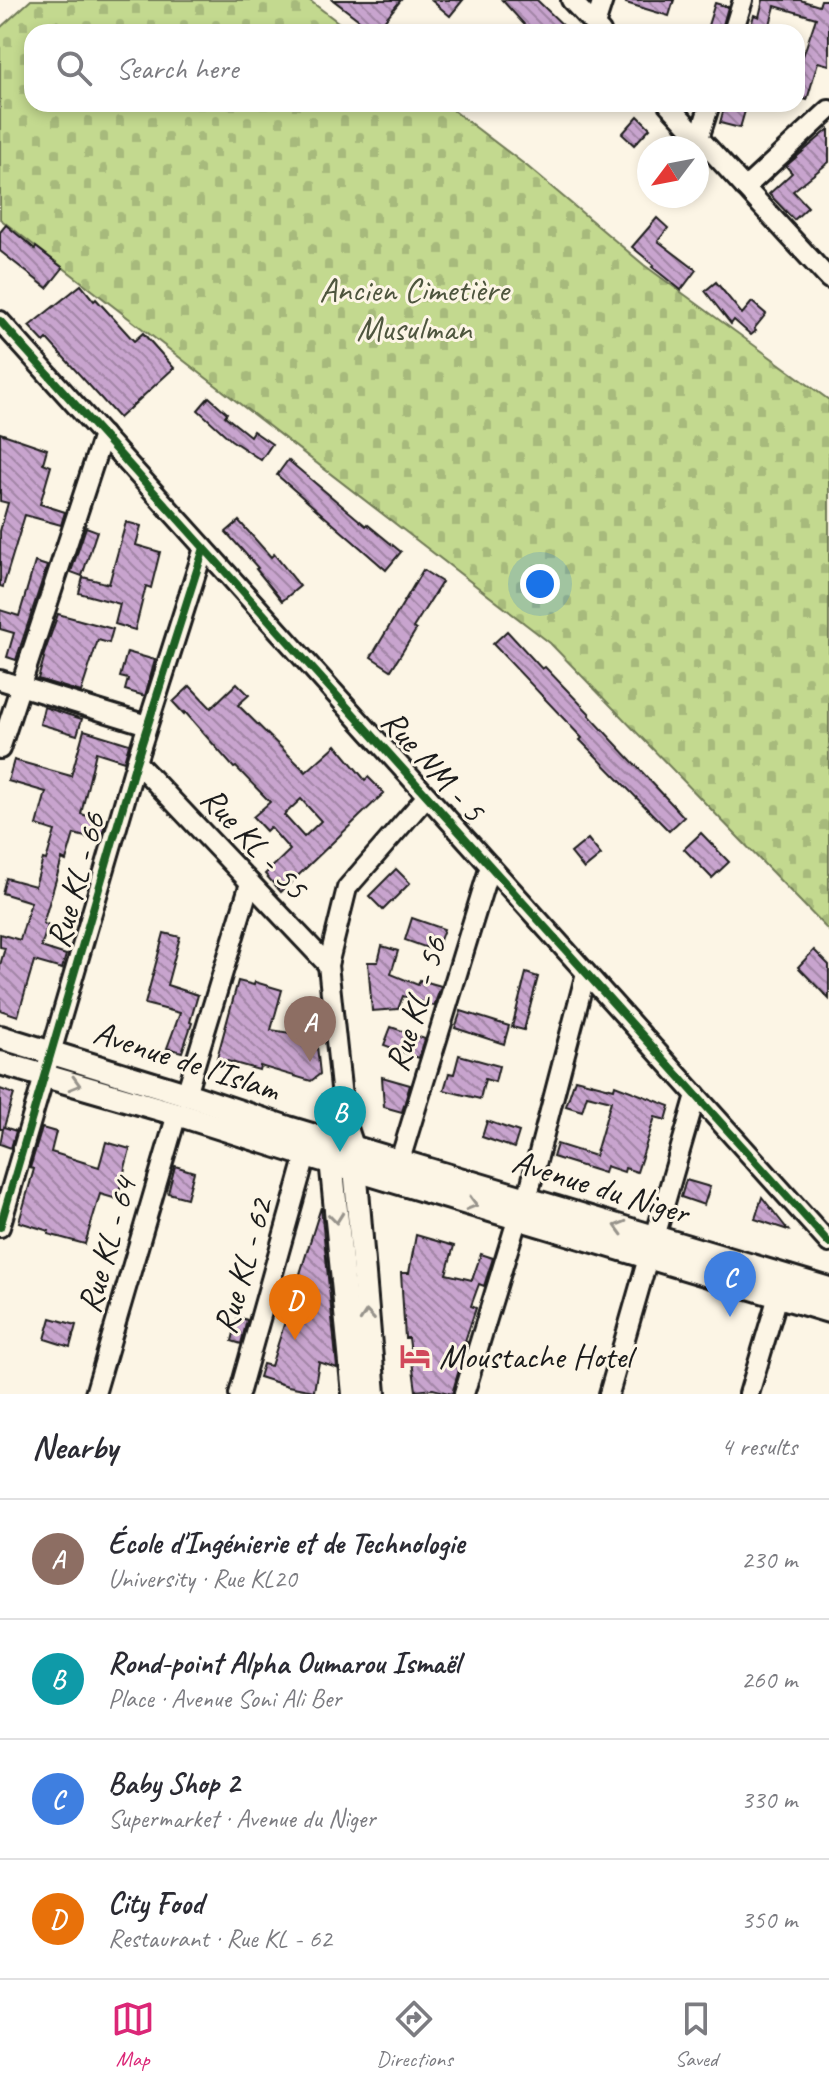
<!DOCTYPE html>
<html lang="en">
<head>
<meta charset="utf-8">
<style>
  body { margin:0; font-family:Caveat,sans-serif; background:#f7f7f7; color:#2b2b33 }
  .compass { position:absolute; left:637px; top:136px; width:72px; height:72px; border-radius:50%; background:#fff; box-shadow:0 4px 12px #0003; rotate:238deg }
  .you { position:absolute; left:540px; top:584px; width:28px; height:28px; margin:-20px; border:6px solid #fff; border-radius:50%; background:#1a73e8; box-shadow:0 0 0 12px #1a73e833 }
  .badge { display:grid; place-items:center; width:52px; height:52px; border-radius:50%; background:#db2777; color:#fff; font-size:26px; font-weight:700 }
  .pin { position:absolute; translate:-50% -66px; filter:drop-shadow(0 2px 4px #0008) }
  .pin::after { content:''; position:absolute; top:42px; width:28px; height:24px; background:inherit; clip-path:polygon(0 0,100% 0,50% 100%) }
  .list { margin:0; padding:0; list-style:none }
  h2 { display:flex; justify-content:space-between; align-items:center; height:104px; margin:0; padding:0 32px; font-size:34px }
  h2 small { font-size:26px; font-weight:400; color:#7c7c81 }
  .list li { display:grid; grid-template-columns:52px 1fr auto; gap:24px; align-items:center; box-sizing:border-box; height:120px; padding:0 32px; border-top:2px solid #e1e1e2 }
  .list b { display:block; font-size:30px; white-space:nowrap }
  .list p { margin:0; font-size:26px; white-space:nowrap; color:#7c7c81 }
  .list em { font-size:26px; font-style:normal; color:#7c7c81 }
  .icon { flex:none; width:44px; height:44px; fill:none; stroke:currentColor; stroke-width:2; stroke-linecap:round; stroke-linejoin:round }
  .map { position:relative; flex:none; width:829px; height:1394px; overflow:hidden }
  .search { position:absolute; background:#fff; box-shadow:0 4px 12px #0003; left:24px; right:24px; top:24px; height:88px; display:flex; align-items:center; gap:20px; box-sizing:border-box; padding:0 28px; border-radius:24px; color:#7c7c81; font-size:30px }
  .sheet { height:584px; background:#fff }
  nav { display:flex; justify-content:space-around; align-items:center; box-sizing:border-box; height:112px; border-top:2px solid #e1e1e2; background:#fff; font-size:22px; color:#7c7c81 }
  nav a { display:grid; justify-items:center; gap:4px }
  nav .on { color:#db2777 }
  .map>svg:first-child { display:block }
</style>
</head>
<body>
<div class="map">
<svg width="829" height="1394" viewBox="0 0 829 1394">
  <defs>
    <pattern id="cemetery-stones" width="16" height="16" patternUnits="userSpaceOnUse" patternTransform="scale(2)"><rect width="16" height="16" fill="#c3d98f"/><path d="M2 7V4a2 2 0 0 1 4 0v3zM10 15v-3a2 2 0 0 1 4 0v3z" fill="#a7ba7b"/></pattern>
    <pattern id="building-back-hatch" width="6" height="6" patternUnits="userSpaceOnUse" patternTransform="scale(2)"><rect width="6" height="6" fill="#c8a4ce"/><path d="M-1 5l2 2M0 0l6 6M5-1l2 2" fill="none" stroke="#a285a6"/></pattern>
  </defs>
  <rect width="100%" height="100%" fill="#fcf5e5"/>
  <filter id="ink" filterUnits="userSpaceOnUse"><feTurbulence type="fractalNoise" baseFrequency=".0125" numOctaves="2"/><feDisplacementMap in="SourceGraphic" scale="16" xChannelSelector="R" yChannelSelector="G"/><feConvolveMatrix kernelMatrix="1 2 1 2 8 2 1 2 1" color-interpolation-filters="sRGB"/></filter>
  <g filter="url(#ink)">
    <!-- cemetery -->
    <path fill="url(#cemetery-stones)" stroke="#707a56" stroke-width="2" d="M31,0H309L351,32H32V104H445L528,167L644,265L829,400V931L550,643L0,219V28Z"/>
    <!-- building -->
    <g fill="url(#building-back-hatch)" stroke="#1c1c1c" stroke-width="2" fill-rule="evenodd">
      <path d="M333,0H401L375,32Z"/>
      <path d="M431,0H463L450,16Z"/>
      <path d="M502,0H537L570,32H531Z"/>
      <path d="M627,0H674L669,16L626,3Z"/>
      <path d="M763,0H800L819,6L821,0H829V65L818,62L807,100L797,97V61L801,62L816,18L775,6L768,32H749L754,15L759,17Z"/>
      <path d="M715,3L728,7L721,32H706Z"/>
      <path d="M725,104H747L740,128L720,123Z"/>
      <path d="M638,116L650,128L634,145L622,134Z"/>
      <path d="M829,129V162L793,191L808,207L794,220L769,194L792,173L786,166Z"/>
      <path d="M657,218L668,228L658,241L696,270L681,290L652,267L654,265L632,247Z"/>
      <path d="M6,225L35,249L36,247L63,268L47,288L0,251V232Z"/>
      <path d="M716,282L742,314L752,302L766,314L754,329L756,331L751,335L734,320L731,324L705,291Z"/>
      <path d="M81,285L94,301L96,299L134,341L143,333L174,368L119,418L47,339L44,342L29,326Z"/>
      <path d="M209,397L227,413L225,416L250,436L253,431L272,444L261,460L231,440L198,410Z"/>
      <path d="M0,433L47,449L43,463L51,466L40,504L65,512L61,525L25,515L3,587L0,586V531L8,503L0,501Z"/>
      <path d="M288,460L366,526L367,524L401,552L386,570L277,475Z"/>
      <path d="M239,521L271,557L274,554L300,586L282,601L256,569L258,568L226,532Z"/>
      <path d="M126,522L141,526L136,545L160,552L151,588L146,586L135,630L115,624L120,604L79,593L83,577L109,584Z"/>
      <path d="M86,527L97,531L82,576L71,572Z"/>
      <path d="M35,562L47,566L16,660L7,657L14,633L0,629V610L19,616Z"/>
      <path d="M423,570L442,582L413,628L416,630L391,670L371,657Z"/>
      <path d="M58,614L113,629L109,643L98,640L81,692L38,679L44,658L43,657Z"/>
      <path d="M507,631L542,669L545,667L590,714L589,715L684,817L669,831L580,740L582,738L493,644Z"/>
      <path d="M127,652L155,660L145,696L125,690L128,679L120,677Z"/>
      <path d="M237,683L249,695L238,705L306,772L336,745L365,780L368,777L384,793L281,892L265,874L290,850L270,827L266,831L253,817L270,802L236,767L234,768L185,712L184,714L173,702L190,686L211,708ZM301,799L321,821L304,837L284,815Z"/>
      <path d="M44,707L82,719L77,735L40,724Z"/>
      <path d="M84,730L129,744L124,761L96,752L81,814L106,821L100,841L74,834L66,861L62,859L43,924L48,925L41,947L66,955L62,969L34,961L18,1016L0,1010V965L5,948L0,947V934L20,940L31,902L2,893L6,878L35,886L43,859L46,860L55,831L37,825L46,792L8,781L14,760L71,776Z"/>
      <path d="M701,833L729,862L712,878L684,849Z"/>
      <path d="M588,839L601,855L584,869L571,853Z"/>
      <path d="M396,869L410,883L383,910L369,896Z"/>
      <path d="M412,918L444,929L436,951L405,940Z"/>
      <path d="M164,933L180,937L167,985L198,995L190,1022L192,1023L182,1052L167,1048L180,1013L145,1004Z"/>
      <path d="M382,946L398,951L391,974L418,985L420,980L441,986L434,1006L403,996L398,1009L372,1011L368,962H378Z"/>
      <path d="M814,950L829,965V999L798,967Z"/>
      <path d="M526,973L538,977L524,1030L512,1027Z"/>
      <path d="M238,981L254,985L255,982L282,990L271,1030L316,1037L320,1074L311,1081L260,1066L259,1070L217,1058Z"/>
      <path d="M461,1011L509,1026L504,1044L455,1028Z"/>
      <path d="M391,1027L425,1039L419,1058L384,1045Z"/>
      <path d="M459,1055L499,1066L495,1082L485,1079L480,1099L444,1090L449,1073L454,1074Z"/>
      <path d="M382,1077L410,1085L402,1112L384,1107Z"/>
      <path d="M575,1079L614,1089L615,1085L670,1106L666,1120L655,1117L637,1172L625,1168L624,1172L606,1166L604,1173L553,1157L557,1144L595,1156L611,1101L587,1095L582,1111L566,1106Z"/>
      <path d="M0,1089L14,1094L4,1127L16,1131L11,1148L0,1144L3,1129H0Z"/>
      <path d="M487,1121L519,1132L514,1148L482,1137Z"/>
      <path d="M42,1128L56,1132L51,1152L99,1167L106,1142L130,1149L117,1199L100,1194L85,1244L48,1234L49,1231L19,1222L34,1169L30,1168Z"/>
      <path d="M175,1166L194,1172L187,1198L168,1193Z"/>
      <path d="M686,1180L710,1187L704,1205L681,1197Z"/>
      <path d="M762,1197L788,1230L755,1219Z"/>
      <path d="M321,1207L337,1368L319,1362L314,1391L288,1386L259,1377L263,1364L271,1366Z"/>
      <path d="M416,1235L454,1246L446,1274L472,1280L481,1254L493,1258L484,1286L479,1284L471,1306L476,1308L465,1341L467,1342L452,1394L433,1389L416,1391L409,1338H405L401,1273H409Z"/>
      <path d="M238,1317L247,1320L241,1344L232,1341Z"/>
      <path d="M51,1318L76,1325L70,1347L45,1339Z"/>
    </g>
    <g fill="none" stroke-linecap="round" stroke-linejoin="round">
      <!-- minor casing -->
      <g stroke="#1c1c1c" stroke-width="24">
        <g id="minor">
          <path d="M571,0L601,32"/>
          <path d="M595,25L603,0"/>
          <path d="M733,32L743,0"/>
          <path d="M668,104L829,279"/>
          <path d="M699,138L710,104"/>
          <path d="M745,188L829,110"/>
          <path d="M0,321L829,1243"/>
          <path d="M0,680L147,725"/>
          <path d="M0,749L103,435"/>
          <path d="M136,762L328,965"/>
          <path d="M186,1094L250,883"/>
          <path d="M354,1146L344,1116L328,965L347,888L427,796"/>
          <path d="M400,1160L490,866"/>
          <path d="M527,1199L586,973"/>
          <path d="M0,1227L136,762L204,548"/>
          <path d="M655,1237L696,1095"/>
          <path d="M95,1394L177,1114"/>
          <path d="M239,1394L306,1155"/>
          <path d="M464,1394L518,1217"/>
          <path d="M609,1394L648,1258"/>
          <path d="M749,1394L781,1286"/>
        </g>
      </g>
      <!-- major casing -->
      <g stroke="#1c1c1c" stroke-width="28">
        <g id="major">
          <path d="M0,1037L186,1094L288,1128L829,1289"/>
          <path d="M0,1063L177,1114L306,1155L829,1311"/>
          <path d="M330,1149L354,1394"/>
          <path d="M354,1155L374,1394"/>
        </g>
      </g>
      <!-- minor -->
      <use href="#minor" stroke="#fcf5e5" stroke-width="18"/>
      <!-- major -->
      <use href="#major" stroke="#fcf5e5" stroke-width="22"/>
      <!-- cycleway casing -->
      <g stroke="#fcf5e5" stroke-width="13">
        <g id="cycleway">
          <path d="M0,321L829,1243"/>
          <path d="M0,1227L136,762L204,548"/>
        </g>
      </g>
      <!-- cycleway -->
      <use href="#cycleway" stroke="#1b5e20" stroke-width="8"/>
    </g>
    <!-- one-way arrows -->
    <defs><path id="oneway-chevron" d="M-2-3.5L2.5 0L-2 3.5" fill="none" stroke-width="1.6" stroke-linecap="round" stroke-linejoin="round" transform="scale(2)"/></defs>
    <g stroke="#97938b">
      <use href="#oneway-chevron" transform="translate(75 1084) rotate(16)"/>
      <use href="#oneway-chevron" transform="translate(472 1204) rotate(16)"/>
      <use href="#oneway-chevron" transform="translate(336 1218) rotate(84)"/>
      <use href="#oneway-chevron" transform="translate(620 1227) rotate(-164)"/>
      <use href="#oneway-chevron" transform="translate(367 1316) rotate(-95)"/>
    </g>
  </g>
  <!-- icons -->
  <defs>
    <g id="hotel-bare" transform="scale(2.4)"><path d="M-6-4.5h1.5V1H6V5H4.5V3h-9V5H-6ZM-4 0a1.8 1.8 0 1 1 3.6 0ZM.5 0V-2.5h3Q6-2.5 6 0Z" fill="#d1495b" stroke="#fcf5e5" stroke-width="2.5" paint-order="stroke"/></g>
  </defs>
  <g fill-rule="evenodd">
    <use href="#hotel-bare" x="415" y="1356"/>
  </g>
  <g text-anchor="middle" stroke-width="6" stroke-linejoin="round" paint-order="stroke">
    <!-- park labels -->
    <g font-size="34" fill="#4e553e" stroke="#fcf5e5">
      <text x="414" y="301">Ancien Cimetière<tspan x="414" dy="39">Musulman</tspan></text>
    </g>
    <!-- street labels -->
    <g font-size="34" fill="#1c1c1c" stroke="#fcf5e5">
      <text transform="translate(434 765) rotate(48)" y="12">Rue NM - 5</text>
      <text transform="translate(255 842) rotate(47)" y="12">Rue KL - 55</text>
      <text transform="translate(75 880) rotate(-74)" y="12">Rue KL - 66</text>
      <text transform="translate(415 1004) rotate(-73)" y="12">Rue KL - 56</text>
      <text transform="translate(187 1060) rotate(18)" y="12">Avenue de l'Islam</text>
      <text transform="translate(601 1186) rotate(17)" y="12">Avenue du Niger</text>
      <text transform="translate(106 1245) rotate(-74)" y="12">Rue KL - 64</text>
      <text transform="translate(242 1266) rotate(-74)" y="12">Rue KL - 62</text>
    </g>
    <!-- poi labels -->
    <g font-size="34" fill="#1c1c1c" stroke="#fcf5e5" text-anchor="start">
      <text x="439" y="1368">Moustache Hotel</text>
    </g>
  </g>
</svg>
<svg class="compass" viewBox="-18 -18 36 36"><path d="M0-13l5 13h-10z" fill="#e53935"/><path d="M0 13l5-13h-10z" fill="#7c7c81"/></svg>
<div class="you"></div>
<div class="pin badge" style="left:310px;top:1062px;background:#8d6e63">A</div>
<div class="pin badge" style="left:340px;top:1152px;background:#0f9aa8">B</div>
<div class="pin badge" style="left:730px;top:1317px;background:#3f7fe0">C</div>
<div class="pin badge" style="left:295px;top:1340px;background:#e8710a">D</div>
<div class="search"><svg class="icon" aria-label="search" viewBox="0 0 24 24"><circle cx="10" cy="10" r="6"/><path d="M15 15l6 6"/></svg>Search here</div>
</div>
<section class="sheet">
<h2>Nearby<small>4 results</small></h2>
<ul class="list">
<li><span class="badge" style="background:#8d6e63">A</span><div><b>École d'Ingénierie et de Technologie</b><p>University · Rue KL20</p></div><em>230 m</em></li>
<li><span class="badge" style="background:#0f9aa8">B</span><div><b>Rond-point Alpha Oumarou Ismaël</b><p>Place · Avenue Soni Ali Ber</p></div><em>260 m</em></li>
<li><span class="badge" style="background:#3f7fe0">C</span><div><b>Baby Shop 2</b><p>Supermarket · Avenue du Niger</p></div><em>330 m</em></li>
<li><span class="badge" style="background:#e8710a">D</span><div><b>City Food</b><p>Restaurant · Rue KL - 62</p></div><em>350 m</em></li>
</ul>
</section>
<nav>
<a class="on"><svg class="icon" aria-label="map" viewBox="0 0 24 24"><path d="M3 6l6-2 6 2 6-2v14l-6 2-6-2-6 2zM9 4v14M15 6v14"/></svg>Map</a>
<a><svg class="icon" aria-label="directions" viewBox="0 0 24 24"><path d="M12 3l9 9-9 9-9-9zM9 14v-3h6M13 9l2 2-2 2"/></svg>Directions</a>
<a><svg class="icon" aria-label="saved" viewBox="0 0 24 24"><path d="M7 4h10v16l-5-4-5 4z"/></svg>Saved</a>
</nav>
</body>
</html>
